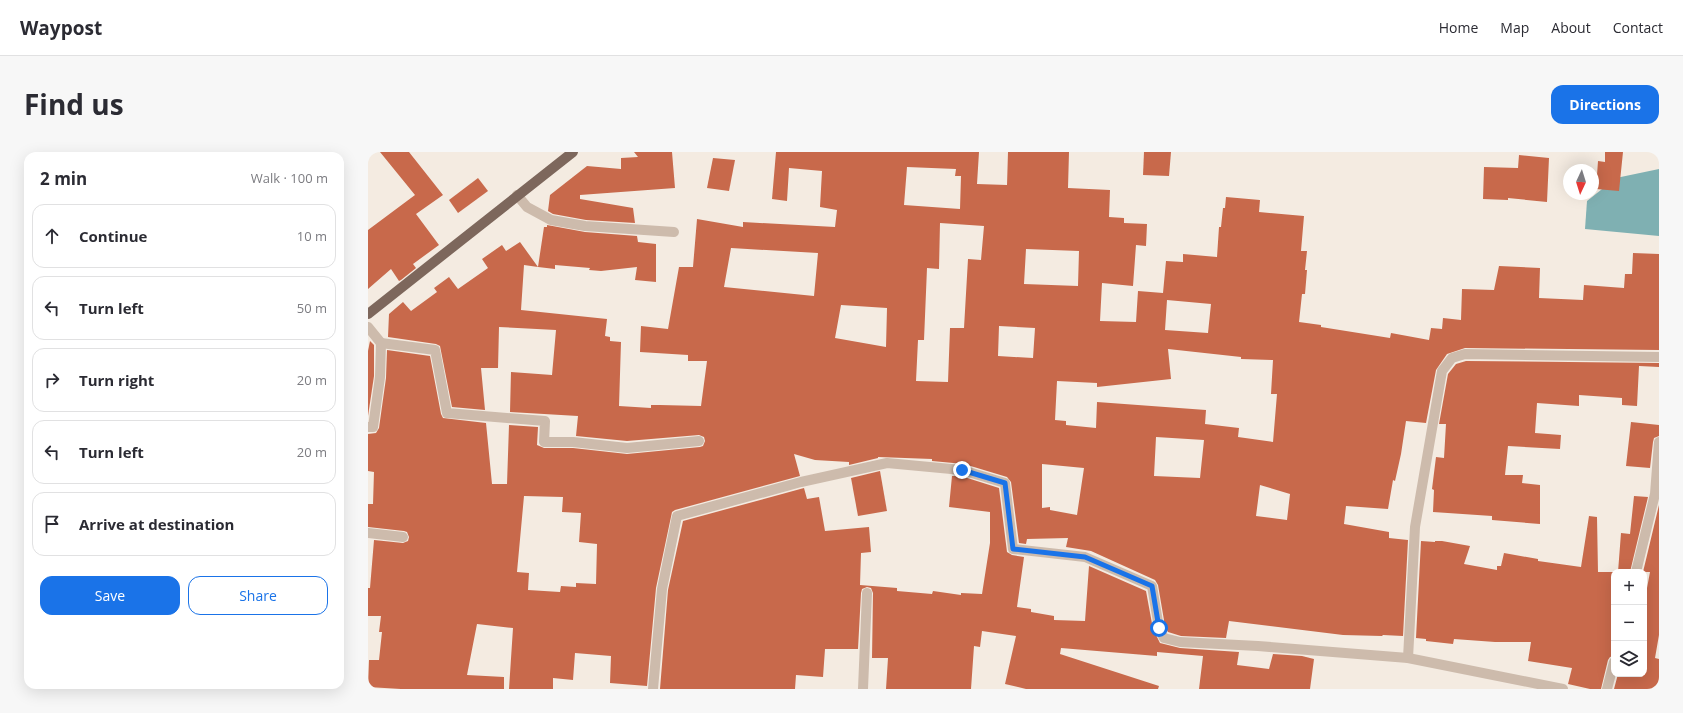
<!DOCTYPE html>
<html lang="en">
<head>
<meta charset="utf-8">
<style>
  body { margin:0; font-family:"Open Sans",sans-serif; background:#f7f7f7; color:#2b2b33 }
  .controls { position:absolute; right:12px; bottom:12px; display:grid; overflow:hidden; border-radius:8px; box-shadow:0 4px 16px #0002 }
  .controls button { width:36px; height:36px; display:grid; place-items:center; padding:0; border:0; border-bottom:1px solid #e1e1e2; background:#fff; color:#2b2b33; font:20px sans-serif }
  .compass { position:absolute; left:1195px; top:12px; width:36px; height:36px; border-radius:50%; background:#fff; box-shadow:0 4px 16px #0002; rotate:184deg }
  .stop { position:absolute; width:12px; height:12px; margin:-9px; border:3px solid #1a73e8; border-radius:50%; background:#fff }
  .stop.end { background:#1a73e8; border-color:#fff; box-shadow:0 1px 4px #0008 }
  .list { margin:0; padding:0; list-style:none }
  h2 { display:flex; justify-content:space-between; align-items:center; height:52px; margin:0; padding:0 16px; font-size:17px }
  h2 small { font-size:13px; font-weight:400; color:#7c7c81 }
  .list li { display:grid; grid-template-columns:26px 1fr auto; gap:12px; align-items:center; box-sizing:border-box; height:64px; margin:0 8px 8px; padding:0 8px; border:1px solid #e1e1e2; border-radius:12px }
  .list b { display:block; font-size:15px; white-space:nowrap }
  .list em { font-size:13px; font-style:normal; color:#7c7c81 }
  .actions { display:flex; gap:8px; padding:12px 16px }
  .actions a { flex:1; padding:9px 0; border:1px solid #1a73e8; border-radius:12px; text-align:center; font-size:14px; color:#1a73e8 }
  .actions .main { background:#1a73e8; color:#fff }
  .icon { flex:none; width:22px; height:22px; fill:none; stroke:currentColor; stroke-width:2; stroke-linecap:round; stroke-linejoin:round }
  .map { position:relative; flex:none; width:1291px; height:537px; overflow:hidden; border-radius:12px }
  header { display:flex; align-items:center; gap:24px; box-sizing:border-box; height:56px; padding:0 20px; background:#fff; border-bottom:1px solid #e1e1e2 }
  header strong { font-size:19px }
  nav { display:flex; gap:22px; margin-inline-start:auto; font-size:14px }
  .intro { display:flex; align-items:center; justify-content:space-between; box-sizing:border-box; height:96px; padding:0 24px }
  h1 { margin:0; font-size:28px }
  .button { padding:10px 18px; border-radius:12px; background:#1a73e8; color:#fff; font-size:14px; font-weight:700 }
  main { display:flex; gap:24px; padding:0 24px }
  aside { flex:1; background:#fff; border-radius:12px; box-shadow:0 4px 16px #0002 }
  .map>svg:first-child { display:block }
</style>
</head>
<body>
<header>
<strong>Waypost</strong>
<nav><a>Home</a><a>Map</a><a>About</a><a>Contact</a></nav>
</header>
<div class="intro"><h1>Find us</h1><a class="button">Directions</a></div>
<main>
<aside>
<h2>2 min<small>Walk · 100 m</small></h2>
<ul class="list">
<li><svg class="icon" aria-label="ahead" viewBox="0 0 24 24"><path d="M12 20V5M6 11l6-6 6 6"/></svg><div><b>Continue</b></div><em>10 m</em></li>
<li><svg class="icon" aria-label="left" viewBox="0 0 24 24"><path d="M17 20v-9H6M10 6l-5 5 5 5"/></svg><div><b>Turn left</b></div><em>50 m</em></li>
<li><svg class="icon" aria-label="right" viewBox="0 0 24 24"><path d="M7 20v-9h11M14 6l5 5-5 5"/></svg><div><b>Turn right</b></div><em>20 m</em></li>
<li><svg class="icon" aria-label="left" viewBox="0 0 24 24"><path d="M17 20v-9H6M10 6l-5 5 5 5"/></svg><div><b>Turn left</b></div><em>20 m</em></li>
<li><svg class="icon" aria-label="arrive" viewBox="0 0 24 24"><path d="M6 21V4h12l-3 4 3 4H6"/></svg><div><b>Arrive at destination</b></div></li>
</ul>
<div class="actions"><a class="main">Save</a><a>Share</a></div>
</aside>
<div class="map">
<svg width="1291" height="537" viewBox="0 0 1291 537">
  <rect width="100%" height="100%" fill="#f4ebe1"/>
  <!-- water -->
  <path fill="#7fb0b2" d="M1291,17V84L1217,77L1219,49L1248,26Z"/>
  <!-- building -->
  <g fill="#c8694b" fill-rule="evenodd">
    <path d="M12,0H41L75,43L48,62L71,93L45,112L48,116L33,128L31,129L23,117L0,137V78L47,43Z"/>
    <path d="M266,0H304L307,36L212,43V47L265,56L267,71L218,68L185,62L180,59L182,43L219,14L253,17V6L270,5Z"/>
    <path d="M408,0H611L609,32L639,33L640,0H701L700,36L742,38L741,65L756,66V71L779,72L778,94L768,93L765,134L734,131L732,169L768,170L770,139L795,141L798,109L815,110V102L849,105L851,75H853L855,56H857L858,45L892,48L891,60L936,64L933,99H939L937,118H939L937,142H934L931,170L953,173V175L1022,186L1023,181L1061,188L1063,176L1074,177L1075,166L1093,168L1094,137L1126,138L1131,114L1172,116L1171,146L1215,148L1216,133L1256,136L1257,122H1264L1265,101L1291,102V198L1097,196L1079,202L1068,218L1058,271L1038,269L1033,302L1027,329L1025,328L1020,357L978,354L976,372L1021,380V386L1040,388L1035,484L1015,483L1014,484L975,483L861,469L858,486L813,484L800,480L797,474L790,433L787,428L723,399L698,395L700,386L659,387L658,392L651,391L643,330L639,325L596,312L564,309V307L510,305V306L481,313V310L447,308L426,302L432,324L307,358L304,360L288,436L279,534L242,531L243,504L207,501L205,528L185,526V537H141L145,476L109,472L99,523L136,525V537H33L0,535L1,508H11L14,480H11L13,464H0V436H2L6,388L35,391L40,389L41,385L39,380L36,379L0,375V352H5L6,320L0,319V282L8,281L11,276L18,226L19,198L62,204L73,262L75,266L118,271L124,332H139L141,273L170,275L169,293L176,296H205L259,302L332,295L335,294L337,289L336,285L331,283L259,289L208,284L210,264L142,260L143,220L184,223L188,178L131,175L130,216H113L117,258L84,255L72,194L68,192L20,185L21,162L35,150L43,159L69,140L66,136L81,125L90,137L120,116L114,107L134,93L138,99L152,90L170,115L156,113L153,158L239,167L237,184L242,185V189L253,190L251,254L283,256V253H292L333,254L339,209H320V203L272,200L273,174L300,177L311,115H325L329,67L375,75V70L467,75L469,58L452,55L454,19L421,16L419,49L404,47ZM539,15L588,17L587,24H593L592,57L536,53ZM572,71L616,74L613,108L600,107L596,176H582L580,230L548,229L550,188H556L559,116L571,117ZM363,96L450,101L446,144L356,135ZM658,97L711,99L710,134L656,132ZM799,148L843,152L840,181L797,178ZM473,153L519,156L518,195L467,186ZM631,174L667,176L665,206L630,204ZM800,197L873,205V207L905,208L903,242H909L905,290L870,285L871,276L837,272L838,258L729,250L728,276L698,273V269L687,268L689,229L729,231V235L803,227ZM788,285L836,288L832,326L786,324ZM674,312L716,316L709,363L682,358V355L674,356ZM892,333L922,342L919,368L888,364ZM156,344L195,345L194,360L213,361L211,390L229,392L228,432L208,431V435L193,434L192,440L160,438L161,421L149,420Z"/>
    <path d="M776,0H803L801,24L775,23Z"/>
    <path d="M1237,0H1255L1251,39L1228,37L1230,9L1237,10Z"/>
    <path d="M1151,3L1181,6L1179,50L1140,46V48L1115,47L1116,15L1150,16Z"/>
    <path d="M345,6L367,8L361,39L339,36Z"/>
    <path d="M110,26L120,39L90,61L81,48Z"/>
    <path d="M179,73L217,80L269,84L270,90L288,92V130L267,128L269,115L233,119L221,118L222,116L187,113V117L170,115L176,75H179Z"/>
    <path d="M2,189L6,193V224L0,264V199Z"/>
    <path d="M1098,209L1291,211V215L1271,214L1269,254L1254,253V246L1211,243V254L1169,251L1167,281L1193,283L1192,297L1140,294L1137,323H1155L1154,331L1172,333V372L1124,368V364L1065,360L1066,338L1064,337L1068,305L1076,306L1078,272H1071L1080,222L1088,212Z"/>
    <path d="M1263,270L1291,273V284L1286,286L1285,290L1282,316L1258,314Z"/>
    <path d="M512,319L519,359L490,364L483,326Z"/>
    <path d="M584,324H593L631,336L639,400L644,403L656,405L649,455L663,457V460L686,464V468L717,469L721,414L778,439L785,477L792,491L812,496L871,500L869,513L901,517L905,502L934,504L946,507L942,537H831L835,504L789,500V504L693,496L692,502L791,534L790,537H658L637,532L648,484L614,479L612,495L606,494L603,537H518L520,506H504L505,441L503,436L499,435L494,437L493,441L490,497H457L455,525L428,523L427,537H292L300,438L315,369L436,336L439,347L451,345L457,379L501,375L503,400L493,401L492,433L529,436V439L564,442L565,439L593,443V441L614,442L622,391V360L581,355Z"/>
    <path d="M1266,344L1280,345L1262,420H1250L1253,381L1262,382Z"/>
    <path d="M1291,353V483L1287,506L1291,507V537H1246L1250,522H1276V452L1282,420H1275Z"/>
    <path d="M1221,364L1229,365L1230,420H1246V504L1242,505L1240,508L1233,537H1222L1200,532L1204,516L1160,509L1163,490H1127L1086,487L1085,492L1058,489V487L1048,486L1053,389L1067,390V389H1074L1102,394L1096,412L1129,418V414H1133L1136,401L1170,407V409L1213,415Z"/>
  </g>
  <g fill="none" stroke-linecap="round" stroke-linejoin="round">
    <!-- minor -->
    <g stroke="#cdbbac" stroke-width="10">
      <path d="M149,43L159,55L183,68L217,74L306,80"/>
      <path d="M0,175L13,191L12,225L5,275H0"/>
      <path d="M13,191L67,198L79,261L177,269L176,290H205L259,296L331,289"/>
      <path d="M0,381L35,385"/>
      <path d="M1268,420L1287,342L1291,290"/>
      <path d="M1040,506L1047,375L1074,219L1084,206L1097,202L1291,205"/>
      <path d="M285,537L294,437L309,364L433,330L519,311L594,318L637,331L645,397L717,405L784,434L791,476L796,486L812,490L890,494L1040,506L1195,537"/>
      <path d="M495,537L499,441"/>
      <path d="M1239,537L1246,510"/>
    </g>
    <!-- major -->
    <path stroke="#7d675c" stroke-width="10" d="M0,162L205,0"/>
  </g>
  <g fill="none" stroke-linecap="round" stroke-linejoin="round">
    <!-- route -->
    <path stroke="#1a73e8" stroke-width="5" d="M594,318L637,331L645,397L717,405L784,434L791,476"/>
  </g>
</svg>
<div class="controls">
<button>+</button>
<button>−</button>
<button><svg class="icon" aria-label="layers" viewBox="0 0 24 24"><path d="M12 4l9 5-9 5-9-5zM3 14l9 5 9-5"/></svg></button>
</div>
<svg class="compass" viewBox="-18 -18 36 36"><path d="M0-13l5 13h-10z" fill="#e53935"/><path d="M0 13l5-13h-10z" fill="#7c7c81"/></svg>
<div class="stop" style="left:791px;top:476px"></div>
<div class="stop end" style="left:594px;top:318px"></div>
</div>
</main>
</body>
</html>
